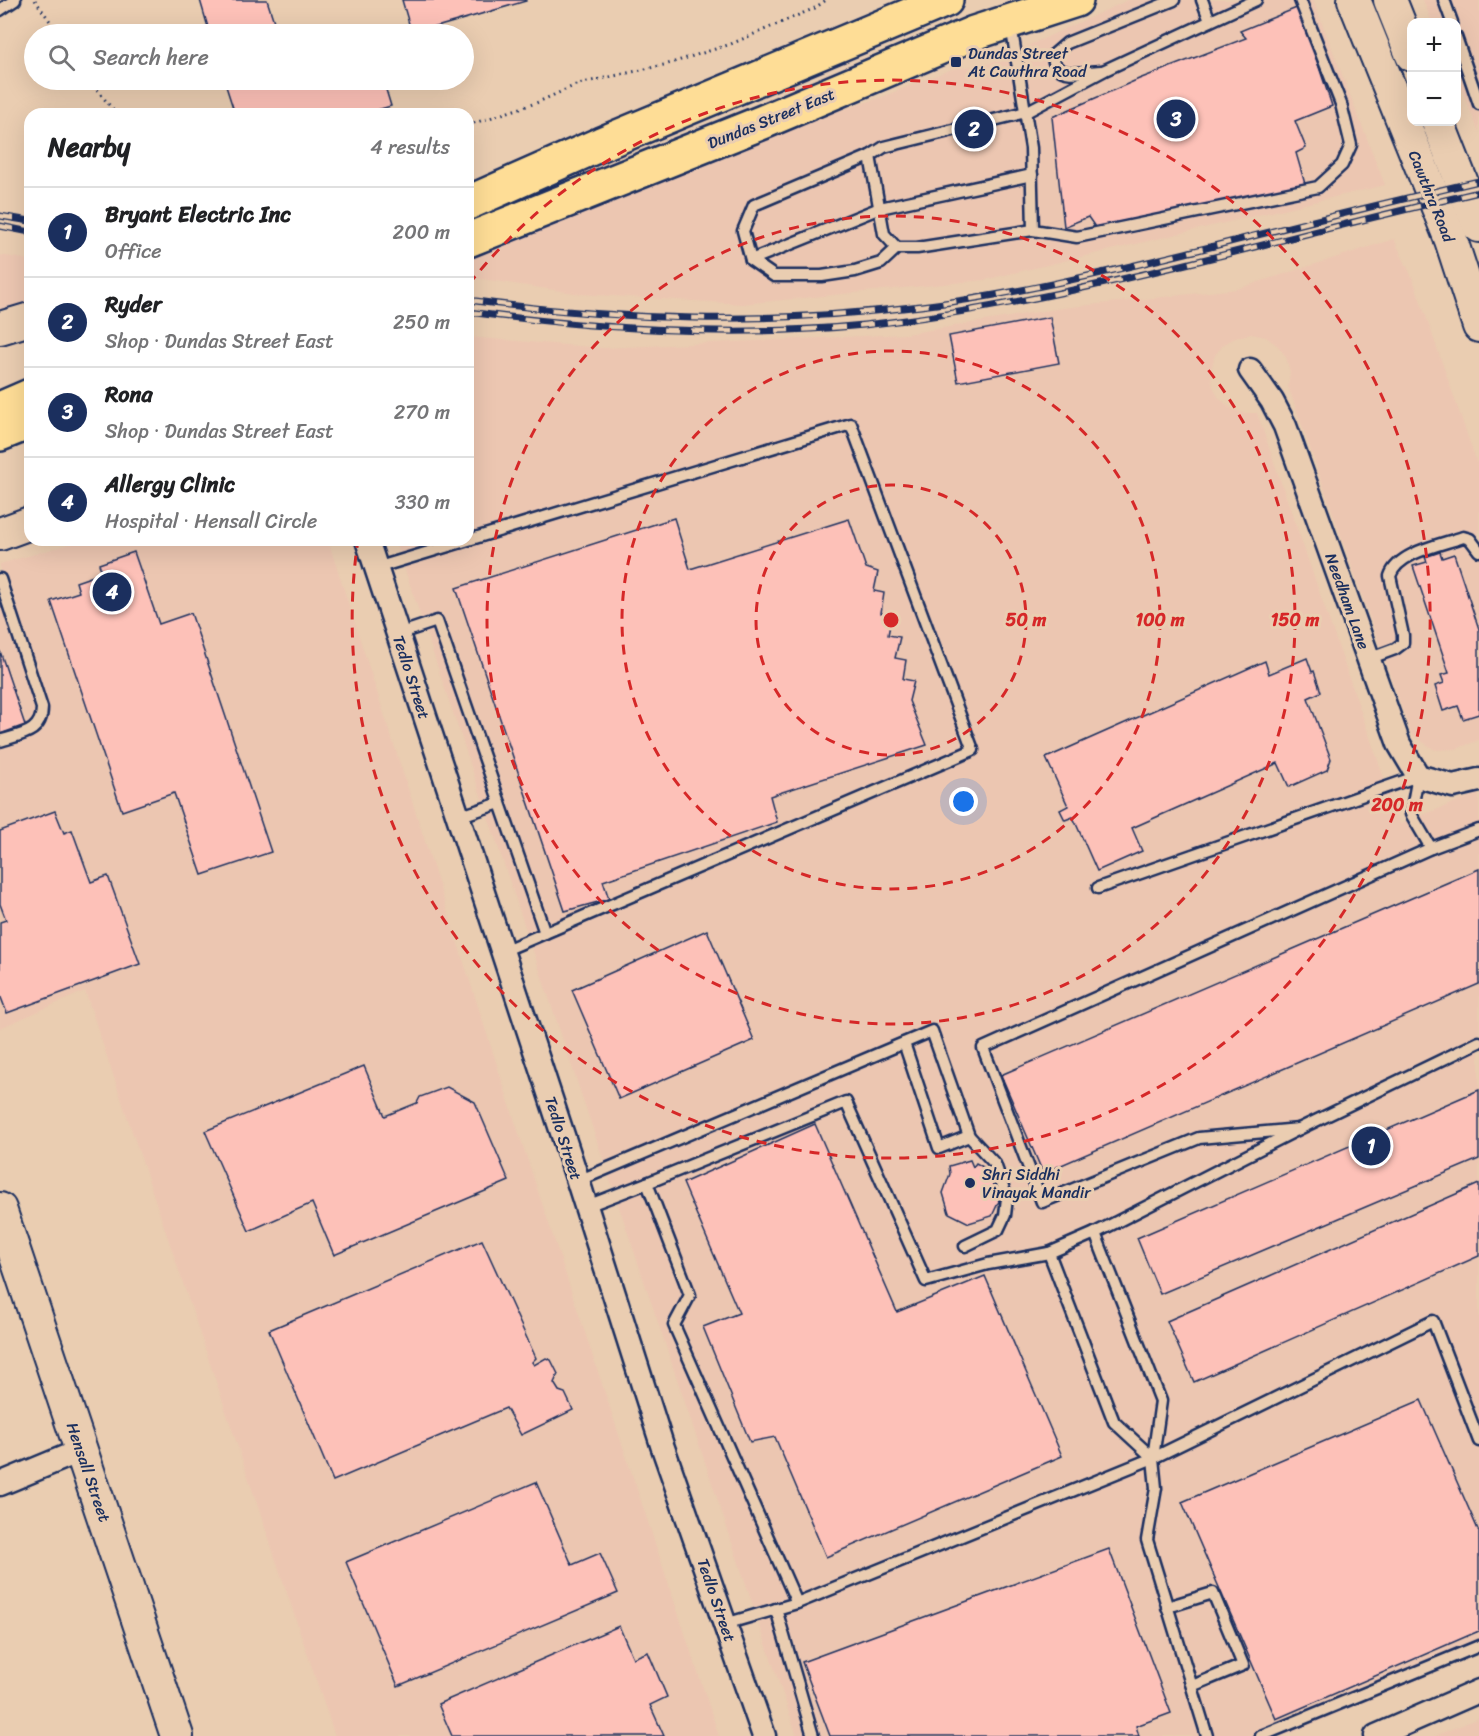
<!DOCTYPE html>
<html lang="en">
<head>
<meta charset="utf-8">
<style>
  body { margin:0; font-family:Sriracha,sans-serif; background:#f6f6f6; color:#202124 }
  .controls { position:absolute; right:18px; top:18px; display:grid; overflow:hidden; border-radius:12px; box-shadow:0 6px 24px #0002 }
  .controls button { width:54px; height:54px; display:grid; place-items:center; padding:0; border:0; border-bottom:2px solid #e0e0e0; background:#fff; color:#202124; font:30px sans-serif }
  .you { position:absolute; left:964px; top:802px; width:21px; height:21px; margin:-15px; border:4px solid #fff; border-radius:50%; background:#1a73e8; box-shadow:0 0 0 9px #1a73e833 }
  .badge { display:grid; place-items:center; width:39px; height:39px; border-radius:50%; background:#1b2f5e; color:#fff; font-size:20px; font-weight:700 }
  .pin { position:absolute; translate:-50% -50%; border:3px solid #fff; box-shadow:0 2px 6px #0006 }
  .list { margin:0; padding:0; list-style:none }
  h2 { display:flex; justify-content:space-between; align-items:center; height:78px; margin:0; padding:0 24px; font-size:26px }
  h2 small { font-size:20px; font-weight:400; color:#757577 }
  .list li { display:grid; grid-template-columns:39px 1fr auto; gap:18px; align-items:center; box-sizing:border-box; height:90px; padding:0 24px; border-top:2px solid #e0e0e0 }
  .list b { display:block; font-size:22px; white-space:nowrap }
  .list p { margin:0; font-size:20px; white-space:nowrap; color:#757577 }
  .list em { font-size:20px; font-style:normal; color:#757577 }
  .icon { flex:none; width:33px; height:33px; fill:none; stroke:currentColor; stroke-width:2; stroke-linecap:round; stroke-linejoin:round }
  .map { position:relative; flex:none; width:1479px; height:1736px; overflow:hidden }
  .search { position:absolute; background:#fff; box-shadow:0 6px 24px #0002; left:24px; top:24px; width:450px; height:66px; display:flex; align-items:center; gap:15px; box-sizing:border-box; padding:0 21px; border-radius:33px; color:#757577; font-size:22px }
  .panel { position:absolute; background:#fff; box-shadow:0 6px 24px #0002; left:24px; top:108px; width:450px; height:438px; border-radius:18px }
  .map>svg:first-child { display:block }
</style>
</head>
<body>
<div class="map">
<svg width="1479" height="1736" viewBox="0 0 1479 1736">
  <rect width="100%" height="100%" fill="#eacdb1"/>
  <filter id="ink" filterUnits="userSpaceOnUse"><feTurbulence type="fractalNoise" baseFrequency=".0167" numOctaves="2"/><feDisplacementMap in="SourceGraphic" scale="12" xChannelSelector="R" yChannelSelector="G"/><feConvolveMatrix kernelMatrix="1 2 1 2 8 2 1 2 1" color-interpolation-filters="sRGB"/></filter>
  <g filter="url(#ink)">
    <!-- built -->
    <g fill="#ecc6b1">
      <path d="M1128,0H1313L1385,185L984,280L742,304L581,294L468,277V258L510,239L815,118L877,99L952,69L988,64Z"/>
      <path d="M1423,0H1479V132L1457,79L1456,22H1432Z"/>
      <path d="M1394,239L1414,282L1479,469V740L1456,749L1435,750L1411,734L1288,386L1290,372L1286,357L1278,346L1266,337L1251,334L1237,337L1224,344L1215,355L1211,370L1212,384L1218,397L1229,407L1243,413H1257L1400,824L1479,793V1654L1284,1736H797L395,540H468V337L603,348L906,334L1062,308L1237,289Z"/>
      <path d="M0,255L30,260V306L0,313Z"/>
      <path d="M83,540H328L522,1143L719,1736H335L85,991L0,1028V564Z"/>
      <path d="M1479,1718V1736H1435L1447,1731Z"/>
    </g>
    <!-- building -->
    <g fill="#fdc1b8" stroke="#1b2f5e" stroke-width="1.5">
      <path d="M200,0H267L278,34H210Z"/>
      <path d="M402,0H526V1L412,34Z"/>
      <path d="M1299,7L1332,106L1295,121L1306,148L1296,153L1305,184L1095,227L1088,217L1064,227L1052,117L1139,79L1246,38L1240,31Z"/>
      <path d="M224,80H383L391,106L363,114H235Z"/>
      <path d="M1050,317L1059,363L958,382L949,336Z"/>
      <path d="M674,518L690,569L849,519L866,568L878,572L874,591L884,593L881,613L892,615L888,635L900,637L895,658L906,660L903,679L914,681L909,701L927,745L770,796L777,822L603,881L609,899L565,911L456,588Z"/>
      <path d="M134,552L159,624L191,613L271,852L202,875L174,793L122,811L51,601L79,592L76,582L102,573L99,564Z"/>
      <path d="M1440,552L1442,558L1454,554L1479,629V714L1463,719L1458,706L1443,711L1435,686L1444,683L1441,675L1449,673L1413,566L1427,562L1425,557Z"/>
      <path d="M0,651L25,725L0,734Z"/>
      <path d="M1307,658L1312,672L1314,671L1321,692L1308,698L1331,759L1327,770L1289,787L1278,763L1132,828L1142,851L1097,871L1073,817L1065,820L1060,810L1068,806L1046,758L1265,661L1269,674Z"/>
      <path d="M55,811L64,833L72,830L91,882L108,876L140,964L7,1013L0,995V922L6,920L0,904V831Z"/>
      <path d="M1479,869V984L1043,1173L1001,1075Z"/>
      <path d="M707,930L754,1040L619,1099L572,990Z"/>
      <path d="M364,1066L385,1116L417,1103L420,1097L447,1087L475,1102L509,1181L334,1255L312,1203L249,1231L205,1131Z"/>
      <path d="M1479,1090V1159L1160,1294L1137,1238Z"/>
      <path d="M815,1124L897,1312L985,1276L1062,1456L826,1557L775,1437L750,1442L703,1327L739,1313L683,1183Z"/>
      <path d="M970,1160L973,1167L976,1163L990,1171L989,1174L999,1201L992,1216L969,1223L949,1213L943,1193L950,1174L949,1166Z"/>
      <path d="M1479,1184V1256L1194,1382L1167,1321Z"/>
      <path d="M482,1240L536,1358L532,1362L534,1365L546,1358L551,1360L558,1374L554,1383L559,1391L565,1393L573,1410L521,1435L506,1408L333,1481L269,1330Z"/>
      <path d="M1421,1400L1479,1532V1631L1276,1719L1182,1502Z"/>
      <path d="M536,1482L572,1565L600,1553L618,1593L398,1686L346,1562Z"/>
      <path d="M1109,1549L1171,1713L1136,1726L1139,1736H830L802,1662Z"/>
      <path d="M619,1626L633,1658L648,1652L667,1697L650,1705L664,1736H452L438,1704Z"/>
    </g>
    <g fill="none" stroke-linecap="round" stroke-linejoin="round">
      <!-- lane casing -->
      <g stroke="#1b2f5e" stroke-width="15">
        <g id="lane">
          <path d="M1202,0L1210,21"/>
          <path d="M1256,0L1105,70L1026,112L884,147L870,156L754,205L743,231L751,260L774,276H822L855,271L881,263L897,248H917L1033,230L1077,237L1318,187L1342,165L1351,145L1341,104L1300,0"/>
          <path d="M1444,0L1452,22"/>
          <path d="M0,10L15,0"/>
          <path d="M1011,25L1031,148L1033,230"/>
          <path d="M1456,37L1479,104"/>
          <path d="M1101,71C1084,72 1053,80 1053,55L1067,43L1174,0"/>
          <path d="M870,156L884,234L897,248"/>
          <path d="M751,260L880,208L1032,175"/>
          <path d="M376,568L851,424L973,750L503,951"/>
          <path d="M0,579L42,708C42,733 21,734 0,741"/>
          <path d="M398,634L437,621L545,933"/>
          <path d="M1368,659L1395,649L1403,643V635L1390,576C1398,552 1441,545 1463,537L1470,539L1479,551"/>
          <path d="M458,817L500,803"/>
          <path d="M1098,888L1418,776L1411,814L1431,848L1479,830"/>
          <path d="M904,1043L939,1148L969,1136"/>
          <path d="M1299,1129L1199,1138L1042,1202L983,1048L1431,848"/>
          <path d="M578,1181L932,1031L969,1136L995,1164L1007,1198L1005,1215L998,1230L965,1246"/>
          <path d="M647,1183L846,1102L926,1281L988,1264L1049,1253L1114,1422L1153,1458"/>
          <path d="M587,1206L647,1183L690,1295L674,1325L797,1603"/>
          <path d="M1095,1233L1299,1129L1479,1042"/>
          <path d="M1049,1253L1095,1233L1161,1401L1153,1458"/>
          <path d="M1167,1607L1213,1593L1243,1665L1192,1686"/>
          <path d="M776,1609L813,1736"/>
          <path d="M725,1624L797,1603L1153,1458"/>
          <path d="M1207,1736L1147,1540L1156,1488L1153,1458L1433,1321L1479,1441"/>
          <path d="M1261,1736L1479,1646"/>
        </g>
      </g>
      <!-- street casing -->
      <g stroke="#1b2f5e" stroke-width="27">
        <g id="street">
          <path d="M1250,370L1272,401L1285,426L1399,744L1418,776L1453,786L1479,780"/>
          <path d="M367,540L578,1181L662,1445L764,1736"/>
          <path d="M0,1484L82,1450"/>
          <path d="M1376,1736L1479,1691"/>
        </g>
      </g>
      <!-- secondary casing -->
      <g stroke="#1b2f5e" stroke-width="36">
        <g id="secondary">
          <path d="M1354,0L1451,240L1479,326"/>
          <path d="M1390,0L1412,55"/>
          <path d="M1438,122L1479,226"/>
          <path d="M0,328L30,319"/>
          <path d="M0,534L30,523"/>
          <path d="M0,1209L177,1736"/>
        </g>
      </g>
      <!-- primary casing -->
      <g stroke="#1b2f5e" stroke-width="38">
        <g id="primary">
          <path d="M468,203L601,144L946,0"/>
          <path d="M468,240L763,122L974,33L1076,0"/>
          <path d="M0,409L30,396"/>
          <path d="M0,434L30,422"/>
        </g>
      </g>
      <!-- path -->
      <g stroke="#1b2f5e" stroke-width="3" stroke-dasharray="1.5 4.5" stroke-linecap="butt">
        <path d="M35,0L59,34"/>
        <path d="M90,80L116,114"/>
        <path d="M468,125L536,103L578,84L668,64L731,44L815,8L826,0"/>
      </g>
      <!-- lane -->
      <use href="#lane" stroke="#eacdb1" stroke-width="10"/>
      <!-- street -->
      <use href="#street" stroke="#eacdb1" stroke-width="22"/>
      <!-- secondary -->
      <use href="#secondary" stroke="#eacdb1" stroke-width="32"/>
      <!-- primary -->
      <use href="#primary" stroke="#fedd96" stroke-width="33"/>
      <!-- rail casing -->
      <g stroke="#1b2f5e" stroke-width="7">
        <g id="rail">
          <path d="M0,216L30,221"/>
          <path d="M0,226L30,232"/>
          <path d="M468,300C623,321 765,325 921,306C1014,295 1107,272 1198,250C1292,226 1385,203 1479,181"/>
          <path d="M468,312C599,329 732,338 864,325C986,312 1105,284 1223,255C1309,233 1394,212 1479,192"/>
        </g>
      </g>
      <!-- rail -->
      <use href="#rail" stroke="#eacdb1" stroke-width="4.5" stroke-dasharray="14" stroke-linecap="butt"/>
    </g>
  </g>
  <!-- distance rings -->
  <g fill="none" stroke="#d62828" stroke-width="3" stroke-dasharray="10 8">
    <circle cx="891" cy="620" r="135"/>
    <circle cx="891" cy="620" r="269"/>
    <circle cx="891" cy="620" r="404"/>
    <path d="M469 284A539 539 0 1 1 358 540"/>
  </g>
  <!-- markers -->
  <g fill="#1b2f5e" stroke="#eacdb1" stroke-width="2">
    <rect x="950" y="56" width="12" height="12" rx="3"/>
    <circle cx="970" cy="1183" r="6"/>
  </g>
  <g text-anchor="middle" stroke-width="6" stroke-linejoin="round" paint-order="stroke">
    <!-- poi labels -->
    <g font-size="16" fill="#1b2f5e" stroke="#eacdb1" text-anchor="start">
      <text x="968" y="59">Dundas Street<tspan x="968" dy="18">At Cawthra Road</tspan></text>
      <text x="982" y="1180">Shri Siddhi<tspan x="982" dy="18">Vinayak Mandir</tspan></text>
    </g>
    <!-- street labels -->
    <g font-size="16" fill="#1b2f5e" stroke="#eacdb1">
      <text transform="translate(771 118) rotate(-22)" y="6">Dundas Street East</text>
      <text transform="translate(1432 196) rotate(68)" y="6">Cawthra Road</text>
      <text transform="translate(1348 601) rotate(70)" y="6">Needham Lane</text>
      <text transform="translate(412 677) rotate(72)" y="6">Tedlo Street</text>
      <text transform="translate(564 1138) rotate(72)" y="6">Tedlo Street</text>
      <text transform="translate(89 1472) rotate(71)" y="6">Hensall Street</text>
      <text transform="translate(717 1600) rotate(71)" y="6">Tedlo Street</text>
    </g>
  </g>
  <circle cx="891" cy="620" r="9" fill="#d62828" stroke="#eacdb1" stroke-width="3"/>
  <g font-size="18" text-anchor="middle" font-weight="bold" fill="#d62828" stroke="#eacdb1" stroke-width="6" stroke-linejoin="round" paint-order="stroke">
    <text x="1026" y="626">50 m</text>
    <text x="1160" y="626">100 m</text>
    <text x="1295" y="626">150 m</text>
    <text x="1397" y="811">200 m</text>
  </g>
</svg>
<div class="controls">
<button>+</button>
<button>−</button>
</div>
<div class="you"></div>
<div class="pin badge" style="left:1371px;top:1146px">1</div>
<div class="pin badge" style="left:974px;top:129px">2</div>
<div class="pin badge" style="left:1176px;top:119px">3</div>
<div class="pin badge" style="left:112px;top:592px">4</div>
<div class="search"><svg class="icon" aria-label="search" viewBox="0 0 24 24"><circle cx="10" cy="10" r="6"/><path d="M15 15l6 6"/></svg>Search here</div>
<section class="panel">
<h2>Nearby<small>4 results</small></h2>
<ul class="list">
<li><span class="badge">1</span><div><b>Bryant Electric Inc</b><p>Office</p></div><em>200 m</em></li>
<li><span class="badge">2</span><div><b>Ryder</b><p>Shop · Dundas Street East</p></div><em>250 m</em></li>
<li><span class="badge">3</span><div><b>Rona</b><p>Shop · Dundas Street East</p></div><em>270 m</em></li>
<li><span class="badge">4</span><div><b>Allergy Clinic</b><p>Hospital · Hensall Circle</p></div><em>330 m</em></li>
</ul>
</section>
</div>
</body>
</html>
